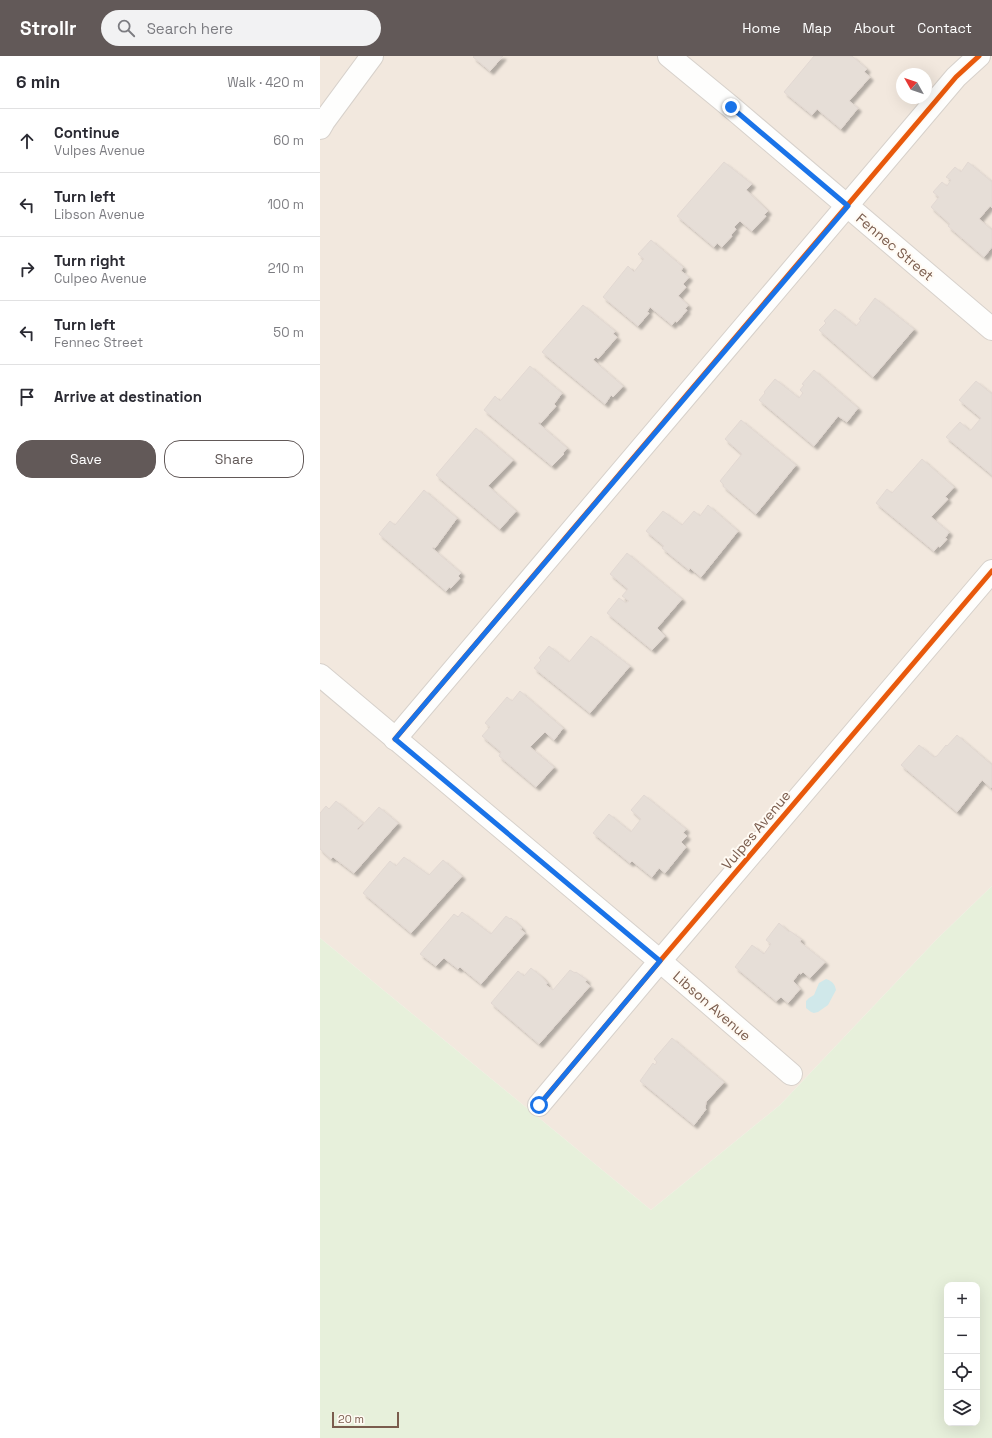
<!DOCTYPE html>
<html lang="en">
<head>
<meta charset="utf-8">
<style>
  body { margin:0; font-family:"Space Grotesk",sans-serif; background:#f2f2f3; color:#2b2b33 }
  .controls { position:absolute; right:12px; bottom:12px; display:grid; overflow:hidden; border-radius:8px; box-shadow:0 4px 16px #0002 }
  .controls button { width:36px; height:36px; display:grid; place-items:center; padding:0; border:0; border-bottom:1px solid #e1e1e2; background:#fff; color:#2b2b33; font:20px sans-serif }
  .compass { position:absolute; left:576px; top:12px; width:36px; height:36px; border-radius:50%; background:#fff; box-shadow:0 4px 16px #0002; rotate:310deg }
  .scale { position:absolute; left:12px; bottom:10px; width:67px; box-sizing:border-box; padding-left:4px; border:2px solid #7a5c4d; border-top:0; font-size:11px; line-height:14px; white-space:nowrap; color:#7a5c4d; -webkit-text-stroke:3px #fffaf3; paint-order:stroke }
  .stop { position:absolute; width:12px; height:12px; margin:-9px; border:3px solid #1a73e8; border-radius:50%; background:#fff }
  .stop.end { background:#1a73e8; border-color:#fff; box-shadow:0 1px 4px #0008 }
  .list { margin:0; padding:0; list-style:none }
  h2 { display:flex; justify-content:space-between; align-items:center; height:52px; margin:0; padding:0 16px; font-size:17px }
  h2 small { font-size:13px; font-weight:400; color:#7c7c81 }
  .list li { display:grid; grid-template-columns:26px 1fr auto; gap:12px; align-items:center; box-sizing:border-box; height:64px; padding:0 16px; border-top:1px solid #e1e1e2 }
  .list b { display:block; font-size:15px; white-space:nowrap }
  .list p { margin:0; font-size:13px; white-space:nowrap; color:#7c7c81 }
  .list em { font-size:13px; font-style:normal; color:#7c7c81 }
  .actions { display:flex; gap:8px; padding:12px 16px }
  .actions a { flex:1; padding:9px 0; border:1px solid #625958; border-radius:16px; text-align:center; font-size:14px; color:#625958 }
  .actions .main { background:#625958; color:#fff }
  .icon { flex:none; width:22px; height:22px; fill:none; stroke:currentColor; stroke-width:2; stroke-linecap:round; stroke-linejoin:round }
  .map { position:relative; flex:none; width:672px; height:1382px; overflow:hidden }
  header { display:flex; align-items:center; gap:24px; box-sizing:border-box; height:56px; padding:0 20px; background:#625958; color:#fff }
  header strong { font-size:19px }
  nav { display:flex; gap:22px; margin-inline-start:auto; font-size:14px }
  .search { width:280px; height:36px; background:#f2f2f3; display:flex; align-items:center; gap:10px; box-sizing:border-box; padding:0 14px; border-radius:22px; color:#7c7c81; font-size:15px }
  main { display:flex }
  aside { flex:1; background:#fff }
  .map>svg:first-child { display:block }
</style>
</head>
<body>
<header>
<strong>Strollr</strong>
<div class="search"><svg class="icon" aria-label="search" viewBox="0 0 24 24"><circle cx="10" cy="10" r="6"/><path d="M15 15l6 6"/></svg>Search here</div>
<nav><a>Home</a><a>Map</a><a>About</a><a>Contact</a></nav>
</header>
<main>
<aside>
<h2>6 min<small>Walk · 420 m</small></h2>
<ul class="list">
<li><svg class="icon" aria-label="ahead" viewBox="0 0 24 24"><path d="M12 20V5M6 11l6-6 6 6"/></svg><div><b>Continue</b><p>Vulpes Avenue</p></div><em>60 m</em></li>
<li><svg class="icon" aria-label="left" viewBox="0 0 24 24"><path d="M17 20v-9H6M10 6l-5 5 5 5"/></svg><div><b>Turn left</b><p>Libson Avenue</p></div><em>100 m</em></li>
<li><svg class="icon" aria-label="right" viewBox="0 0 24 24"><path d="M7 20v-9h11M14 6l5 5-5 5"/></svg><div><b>Turn right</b><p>Culpeo Avenue</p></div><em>210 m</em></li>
<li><svg class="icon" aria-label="left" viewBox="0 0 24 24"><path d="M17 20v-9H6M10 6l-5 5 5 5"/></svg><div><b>Turn left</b><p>Fennec Street</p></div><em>50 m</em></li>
<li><svg class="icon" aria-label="arrive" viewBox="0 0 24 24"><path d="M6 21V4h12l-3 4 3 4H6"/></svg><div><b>Arrive at destination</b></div></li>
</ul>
<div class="actions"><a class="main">Save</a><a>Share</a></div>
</aside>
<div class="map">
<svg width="672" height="1382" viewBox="0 0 672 1382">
  <defs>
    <filter id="shadow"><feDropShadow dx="3.5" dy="3.5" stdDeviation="1" flood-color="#0004"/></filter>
  </defs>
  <rect width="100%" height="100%" fill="#f9f5f0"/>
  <!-- residential -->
  <path fill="#f2e8de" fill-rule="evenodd" d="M0,0H672V830L617,883L460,1049L331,1154L0,882ZM582,18H606V42H582Z"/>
  <!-- green -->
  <path fill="#e7f0db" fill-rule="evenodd" d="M672,830V1382H0V882L331,1154L460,1049L617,883ZM627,1229H657V1367H627Z"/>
  <!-- water -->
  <path fill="#d0e8ea" d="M506,923C512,925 515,928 516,934L508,949L498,956L494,957L491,956L486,952V945L489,942L494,939L499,927Z"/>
  <!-- building -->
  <g fill="#e6ded7" stroke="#e2d8d2" filter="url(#shadow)">
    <path d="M154,0H183L170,15L153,1Z"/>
    <path d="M494,0H532L547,13L544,16L550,21L529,45L538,52L521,73L497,53L492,59L464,36Z"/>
    <path d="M404,106L432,128L426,134L448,155L444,159L446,160L432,175L420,165L414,171L416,173L411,179L412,180L402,191L397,187L394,191L357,160Z"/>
    <path d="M648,106L672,126V152L670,150L659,163L672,174V191L664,201L628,170L630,168L611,151L619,141L613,136L622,126L627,130L631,124L626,121L635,111L641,116Z"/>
    <path d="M331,184L363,211L361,215L369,221L363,228L366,231L358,240L368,249L365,253L367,254L357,266L355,265L352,269L330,251L327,256L329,257L318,270L283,241L308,210L314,216L324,203L318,198Z"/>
    <path d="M555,242L594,273L553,321L499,274L506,267L504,265L515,253L536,270L541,264L539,263Z"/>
    <path d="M263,249L295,275L293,278L297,281L278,303L276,301L273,304L303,330L293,341L291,339L285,348L222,296Z"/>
    <path d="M210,310L242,337L234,348L236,350L221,367L219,366L218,367L247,392L243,397L244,398L232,410L164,354L175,340L180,345Z"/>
    <path d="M494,314L538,352L527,366L518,360L494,390L439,344L445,337L444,336L455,323L479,342L483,337L480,334L484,329L482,328Z"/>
    <path d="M656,325L672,338V419L626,381L640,366L649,374H651L661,362L639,344Z"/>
    <path d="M421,364L476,409L436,458L403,430L404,429L400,425L422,398L405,383Z"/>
    <path d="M156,372L193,404L168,430L196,455L180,473L116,419Z"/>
    <path d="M602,403L634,431L625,441L628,443L611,461L629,476L625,482L627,483L620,491L618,490L614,495L556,447L567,433L572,437Z"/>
    <path d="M104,434L137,462L115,492L113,491L112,492L141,517L138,520L140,522L131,532L129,531L126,535L59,478L70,465L75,469Z"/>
    <path d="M388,449L418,475L381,521L370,512L369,514L342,492L344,490L326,475L343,455L362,469L374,455L380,460Z"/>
    <path d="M307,497L362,543L337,572L345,580L332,594L287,557L299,542L306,547L309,545L302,540L308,533L290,518Z"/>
    <path d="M271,580L310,610L270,657L214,612L221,604L219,602L229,590L249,606Z"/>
    <path d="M200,635L243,672L234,684L225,676L210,691L234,711L216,731L179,700L181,696L162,680L170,671L165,667L187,641L192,645Z"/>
    <path d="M637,679L672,709V731L671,732L662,724L637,756L581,709L599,689L614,701L617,700L626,689L627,690Z"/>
    <path d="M324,739L366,773L363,777L367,780L361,786L366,791L345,817L339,812L332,821L312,805L310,807L273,777L289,758L311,776L321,763L311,754Z"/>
    <path d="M16,745L43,767L37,773L38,774L59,751L78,767L34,817L13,801L11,803L0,793V757L6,750L9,753Z"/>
    <path d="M84,801L109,819L123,804L142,820L91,877L43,837L70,805L76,810Z"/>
    <path d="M142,856L171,878L186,860L190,863L191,862L202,872L200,873L205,877L161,928L140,911L138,913L124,902L116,910L100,898L134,858L138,861Z"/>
    <path d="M459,867L469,876L470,875L481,883L480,886L505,906L490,922L483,916L481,918L479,917L473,925L480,933L468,947L461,941L456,945L415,911L432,889L444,898L451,888L446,884Z"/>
    <path d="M211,912L222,921L227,927L226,929L233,934L250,914L255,917L256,916L267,924L265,926L270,930L219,988L171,947L198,915L204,920Z"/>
    <path d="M352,982L404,1026L386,1046L385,1052L386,1053L374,1069L320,1025L333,1007L335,1009L337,1006L334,1003Z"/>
  </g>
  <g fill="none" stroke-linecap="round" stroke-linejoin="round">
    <!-- minor casing -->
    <g stroke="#d7d1cb" stroke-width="24">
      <g id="minor">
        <path d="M349,0L411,51L672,273"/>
        <path d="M0,72L4,65L52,0"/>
        <path d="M0,619L340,905L471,1018"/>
        <path d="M75,683L636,21L659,0"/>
        <path d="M219,1049L340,905L672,515"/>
      </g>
    </g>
    <!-- minor -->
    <use href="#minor" stroke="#fefefd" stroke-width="22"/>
    <!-- cycleway casing -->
    <g stroke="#fffaf3" stroke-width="8">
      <g id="cycleway">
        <path d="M75,683L636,21L659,0"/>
        <path d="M219,1049L340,905L672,515"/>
      </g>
    </g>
    <!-- cycleway -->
    <use href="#cycleway" stroke="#e8590c" stroke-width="5"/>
  </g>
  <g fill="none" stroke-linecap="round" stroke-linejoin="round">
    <!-- route -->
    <path stroke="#1a73e8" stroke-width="5" d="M219,1049L340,905L75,683L528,150L411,51"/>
  </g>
  <g text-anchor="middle" stroke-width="4" stroke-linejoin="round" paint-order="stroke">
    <!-- street labels -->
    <g font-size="14" fill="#7a5c4d" stroke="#fffaf3">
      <text transform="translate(575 191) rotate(40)" y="5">Fennec Street</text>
      <text transform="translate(436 774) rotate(-50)" y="5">Vulpes Avenue</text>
      <text transform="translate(392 950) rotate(41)" y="5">Libson Avenue</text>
    </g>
  </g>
</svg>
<div class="controls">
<button>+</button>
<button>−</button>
<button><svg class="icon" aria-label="locate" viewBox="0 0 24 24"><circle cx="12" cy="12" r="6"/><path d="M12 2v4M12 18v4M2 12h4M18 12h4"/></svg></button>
<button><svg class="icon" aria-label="layers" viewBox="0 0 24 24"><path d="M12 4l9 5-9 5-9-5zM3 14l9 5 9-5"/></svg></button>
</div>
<svg class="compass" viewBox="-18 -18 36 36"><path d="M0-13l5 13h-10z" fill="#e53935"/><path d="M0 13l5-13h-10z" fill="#7c7c81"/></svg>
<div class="scale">20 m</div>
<div class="stop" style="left:219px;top:1049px"></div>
<div class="stop end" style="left:411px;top:51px"></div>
</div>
</main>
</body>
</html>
